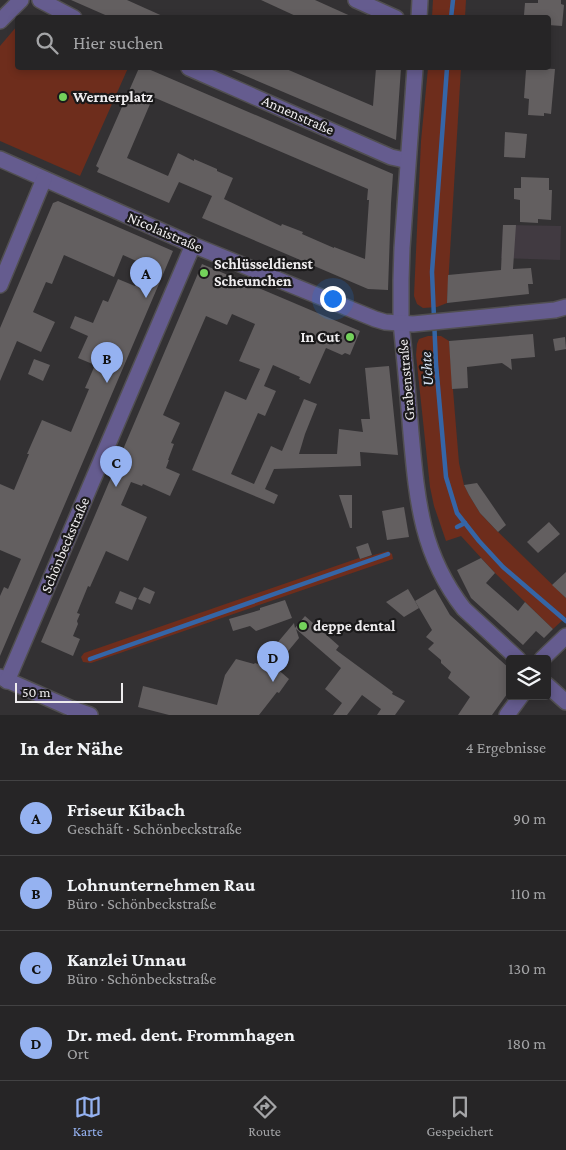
<!DOCTYPE html>
<html lang="de">
<head>
<meta charset="utf-8">
<style>
  body { margin:0; font-family:"Crimson Pro",serif; background:#2e2d2e; color:#f1f3f6 }
  .controls { position:absolute; right:15px; bottom:15px; display:grid; overflow:hidden; border-radius:5px; box-shadow:0 2px 8px #0003 }
  .controls button { width:45px; height:45px; display:grid; place-items:center; padding:0; border:0; border-bottom:1px solid #424243; background:#262526; color:#f1f3f6; font:25px sans-serif }
  .scale { position:absolute; left:15px; bottom:12px; width:108px; box-sizing:border-box; padding-left:5px; border:2px solid #eeecee; border-top:0; font-size:14px; line-height:18px; white-space:nowrap; color:#eeecee; -webkit-text-stroke:4px #1a191a; paint-order:stroke }
  .you { position:absolute; left:332px; top:298px; width:18px; height:18px; margin:-12px; border:4px solid #fff; border-radius:50%; background:#1a73e8; box-shadow:0 0 0 8px #1a73e833 }
  .badge { display:grid; place-items:center; width:32px; height:32px; border-radius:50%; background:#95b2f1; color:#111; font-size:16px; font-weight:700 }
  .pin { position:absolute; translate:-50% -41px; filter:drop-shadow(0 1px 2px #0008) }
  .pin::after { content:''; position:absolute; top:26px; width:18px; height:15px; background:inherit; clip-path:polygon(0 0,100% 0,50% 100%) }
  .list { margin:0; padding:0; list-style:none }
  h2 { display:flex; justify-content:space-between; align-items:center; height:65px; margin:0; padding:0 20px; font-size:21px }
  h2 small { font-size:16px; font-weight:400; color:#a4a5a7 }
  .list li { display:grid; grid-template-columns:32px 1fr auto; gap:15px; align-items:center; box-sizing:border-box; height:75px; padding:0 20px; border-top:1px solid #424243 }
  .list b { display:block; font-size:19px; white-space:nowrap }
  .list p { margin:0; font-size:16px; white-space:nowrap; color:#a4a5a7 }
  .list em { font-size:16px; font-style:normal; color:#a4a5a7 }
  .icon { flex:none; width:28px; height:28px; fill:none; stroke:currentColor; stroke-width:2; stroke-linecap:round; stroke-linejoin:round }
  .map { position:relative; flex:none; width:566px; height:715px; overflow:hidden }
  .search { position:absolute; background:#262526; box-shadow:0 2px 8px #0003; left:15px; right:15px; top:15px; height:55px; display:flex; align-items:center; gap:12px; box-sizing:border-box; padding:0 18px; border-radius:5px; color:#a4a5a7; font-size:19px }
  .sheet { height:365px; background:#262526 }
  nav { display:flex; justify-content:space-around; align-items:center; box-sizing:border-box; height:70px; border-top:1px solid #424243; background:#262526; font-size:14px; color:#a4a5a7 }
  nav a { display:grid; justify-items:center; gap:2px }
  nav .on { color:#95b2f1 }
  .map>svg:first-child { display:block }
</style>
</head>
<body>
<div class="map">
<svg width="566" height="715" viewBox="0 0 566 715">
  <rect width="100%" height="100%" fill="#333133"/>
  <!-- built -->
  <path fill="#413a41" d="M503,225L561,226L560,260L501,258Z"/>
  <!-- green -->
  <g fill="#6e2d1c">
    <path d="M433,0H466L465,17H432Z"/>
    <path d="M17,26L18,68H128L80,176L0,141V46Z"/>
    <path d="M428,68H461L447,303L437,307L423,308L417,304L414,296L421,141Z"/>
    <path d="M428,336H441L449,341L459,463L464,485L469,495L480,513L494,528L566,598V617L553,629L495,573L461,536L446,541L434,506L430,487L416,355L417,344L419,339Z"/>
    <path d="M388,551L392,554L393,559L91,663L83,662L81,657L84,653L359,558L360,559Z"/>
  </g>
  <g fill="none" stroke-linecap="round" stroke-linejoin="round">
    <!-- stream -->
    <g stroke="#3565a6" stroke-width="4.5">
      <path d="M451,18L453,0"/>
      <path d="M447,68L432,272L436,364L446,477L457,513L479,541L503,567L566,621"/>
      <path d="M457,527L465,523"/>
      <path d="M90,659L388,554"/>
    </g>
  </g>
  <!-- building -->
  <g fill="#635f60" fill-rule="evenodd">
    <path d="M71,0H127L167,18H112Z"/>
    <path d="M261,0H315L355,18H300Z"/>
    <path d="M538,0H561V4L564,5L562,26L548,25V18H532V16L524,15L525,3H538Z"/>
    <path d="M139,68H146L393,174L391,203L388,290L368,289L202,218L212,196L179,182L169,203L97,172L99,168L96,166ZM153,97L368,189L367,200H369L365,259L334,247V248L302,234L303,232L282,224L281,226L224,199L233,178L217,171V169L194,159V161L178,153L168,176L127,158Z"/>
    <path d="M227,68H284L373,106L376,68H401L396,140Z"/>
    <path d="M532,68L555,69L551,114L544,113V116L528,115L529,99L524,98L526,70H532Z"/>
    <path d="M505,132L527,134L525,158L504,157Z"/>
    <path d="M521,177L549,178V190H552L551,220L538,219V223L520,222V200L514,199V188H521Z"/>
    <path d="M58,201L173,251L0,656V596L4,587L8,589L21,559L0,550V484L14,490L29,454H27L42,420L71,432L89,389L85,388L95,365L78,358L88,336L70,328L75,316L93,323L103,300L108,302L118,279L135,286L143,264L123,255L114,277L64,255L52,284L46,282L33,312L55,322L41,352L17,341L0,381V328L53,203Z"/>
    <path d="M503,225H516L513,269L531,268L533,284H528L529,294L447,303L448,275L501,270Z"/>
    <path d="M202,264L360,331L350,355L345,353L342,355L326,348L310,384L299,379L300,377L273,365L264,386L276,391L265,416L258,413L231,474L254,484L271,446L282,451L304,399L317,404L305,434L299,454H337L339,429L363,432L361,419H370L365,368L389,366L398,455L360,452L361,466L274,469L265,489L278,495L274,504L192,470L225,391L246,400L260,369L239,361L255,324L232,314L227,325L206,316L163,415L180,423L171,443L174,444L168,460H169L166,468L180,474L170,496L143,484L142,486L131,482L121,505L147,517L128,561L106,551L90,587L88,586L77,613L80,614L77,621L78,624L73,636L80,639L73,656L41,642Z"/>
    <path d="M533,334L535,357L511,359L512,370L502,363L467,367L468,388L452,389L449,341Z"/>
    <path d="M565,337L566,349L555,351L553,339Z"/>
    <path d="M34,359L50,365L43,381L28,374Z"/>
    <path d="M477,483L506,525L498,532L480,513L469,495L464,485Z"/>
    <path d="M339,495H352V528H350Z"/>
    <path d="M404,507L409,537L387,540L382,511Z"/>
    <path d="M549,522L560,534L538,553L527,542Z"/>
    <path d="M368,543L372,555L360,559L356,547Z"/>
    <path d="M481,558L495,573L486,583L518,611L525,602L553,629L544,638L536,631L523,645L471,598L457,570Z"/>
    <path d="M566,572V598L552,585Z"/>
    <path d="M144,587L155,592L150,604L138,599Z"/>
    <path d="M408,589L419,608L404,617L386,602Z"/>
    <path d="M435,589L450,615L510,669V690L492,715H458L470,697L448,678L451,672L441,663V660L428,649L434,643L426,637L432,630L415,601Z"/>
    <path d="M120,591L137,598L132,610L115,603Z"/>
    <path d="M285,600L292,618L256,631L250,626L233,631L229,619L260,610V608Z"/>
    <path d="M305,616L339,646L336,650L393,692L392,694L405,701L395,715H377L381,709L362,695L347,715H333L342,703L325,689L341,668L296,629L299,638L275,667L289,679L279,693L277,692L259,715H169L138,707L143,686L217,705L225,675L236,659L254,664L255,663L258,664L261,660L262,661L294,623L295,628Z"/>
  </g>
  <g fill="none" stroke-linecap="round" stroke-linejoin="round">
    <!-- minor casing -->
    <g stroke="#514f51" stroke-width="18">
      <g id="minor">
        <path d="M40,0L74,18"/>
        <path d="M356,0L396,18"/>
        <path d="M419,18L420,0"/>
        <path d="M0,21L21,0"/>
        <path d="M189,68L391,157L400,159L407,160"/>
        <path d="M415,68L402,248L401,280V323C405,360 408,396 411,433C417,500 421,554 464,609L518,659"/>
        <path d="M0,159L193,245L375,319L385,322L413,324L555,310L566,307"/>
        <path d="M0,285L44,179"/>
        <path d="M542,659L566,636"/>
        <path d="M0,677L70,708L90,715"/>
        <path d="M7,681L193,245"/>
        <path d="M547,685L566,702"/>
        <path d="M507,715L521,696"/>
      </g>
    </g>
    <!-- minor -->
    <use href="#minor" stroke="#655c8f" stroke-width="15"/>
  </g>
  <!-- markers -->
  <g fill="#74d25b" stroke="#1a191a" stroke-width="2">
    <circle cx="63" cy="97" r="5"/>
    <circle cx="204" cy="273" r="5"/>
    <circle cx="350" cy="337" r="5"/>
    <circle cx="303" cy="626" r="5"/>
  </g>
  <g text-anchor="middle" stroke-width="4.5" stroke-linejoin="round" paint-order="stroke">
    <!-- poi labels -->
    <g font-size="15" font-weight="bold" fill="#eeecee" stroke="#1a191a" text-anchor="start">
      <text x="73" y="102">Wernerplatz</text>
      <text x="214" y="269">Schlüsseldienst<tspan x="214" dy="17">Scheunchen</tspan></text>
      <text x="340" y="342" text-anchor="end">In Cut</text>
      <text x="313" y="631">deppe dental</text>
    </g>
    <!-- street labels -->
    <g font-size="15" fill="#eeecee" stroke="#1a191a">
      <text transform="translate(298 115) rotate(24)" y="5">Annenstraße</text>
      <text transform="translate(165 232) rotate(23)" y="5">Nicolaistraße</text>
      <text transform="translate(406 380) rotate(-95)" y="5">Grabenstraße</text>
      <text transform="translate(65 545) rotate(-67)" y="5">Schönbeckstraße</text>
    </g>
    <!-- water labels -->
    <g font-size="16" font-style="italic" fill="#d6e4f6" stroke="#1a191a">
      <text transform="translate(426 369) rotate(-94)" y="6">Uchte</text>
    </g>
  </g>
</svg>
<div class="controls">
<button><svg class="icon" aria-label="layers" viewBox="0 0 24 24"><path d="M12 4l9 5-9 5-9-5zM3 14l9 5 9-5"/></svg></button>
</div>
<div class="scale">50 m</div>
<div class="you"></div>
<div class="pin badge" style="left:146px;top:298px">A</div>
<div class="pin badge" style="left:107px;top:383px">B</div>
<div class="pin badge" style="left:116px;top:487px">C</div>
<div class="pin badge" style="left:273px;top:682px">D</div>
<div class="search"><svg class="icon" aria-label="search" viewBox="0 0 24 24"><circle cx="10" cy="10" r="6"/><path d="M15 15l6 6"/></svg>Hier suchen</div>
</div>
<section class="sheet">
<h2>In der Nähe<small>4 Ergebnisse</small></h2>
<ul class="list">
<li><span class="badge">A</span><div><b>Friseur Kibach</b><p>Geschäft · Schönbeckstraße</p></div><em>90 m</em></li>
<li><span class="badge">B</span><div><b>Lohnunternehmen Rau</b><p>Büro · Schönbeckstraße</p></div><em>110 m</em></li>
<li><span class="badge">C</span><div><b>Kanzlei Unnau</b><p>Büro · Schönbeckstraße</p></div><em>130 m</em></li>
<li><span class="badge">D</span><div><b>Dr. med. dent. Frommhagen</b><p>Ort</p></div><em>180 m</em></li>
</ul>
</section>
<nav>
<a class="on"><svg class="icon" aria-label="map" viewBox="0 0 24 24"><path d="M3 6l6-2 6 2 6-2v14l-6 2-6-2-6 2zM9 4v14M15 6v14"/></svg>Karte</a>
<a><svg class="icon" aria-label="directions" viewBox="0 0 24 24"><path d="M12 3l9 9-9 9-9-9zM9 14v-3h6M13 9l2 2-2 2"/></svg>Route</a>
<a><svg class="icon" aria-label="saved" viewBox="0 0 24 24"><path d="M7 4h10v16l-5-4-5 4z"/></svg>Gespeichert</a>
</nav>
</body>
</html>
